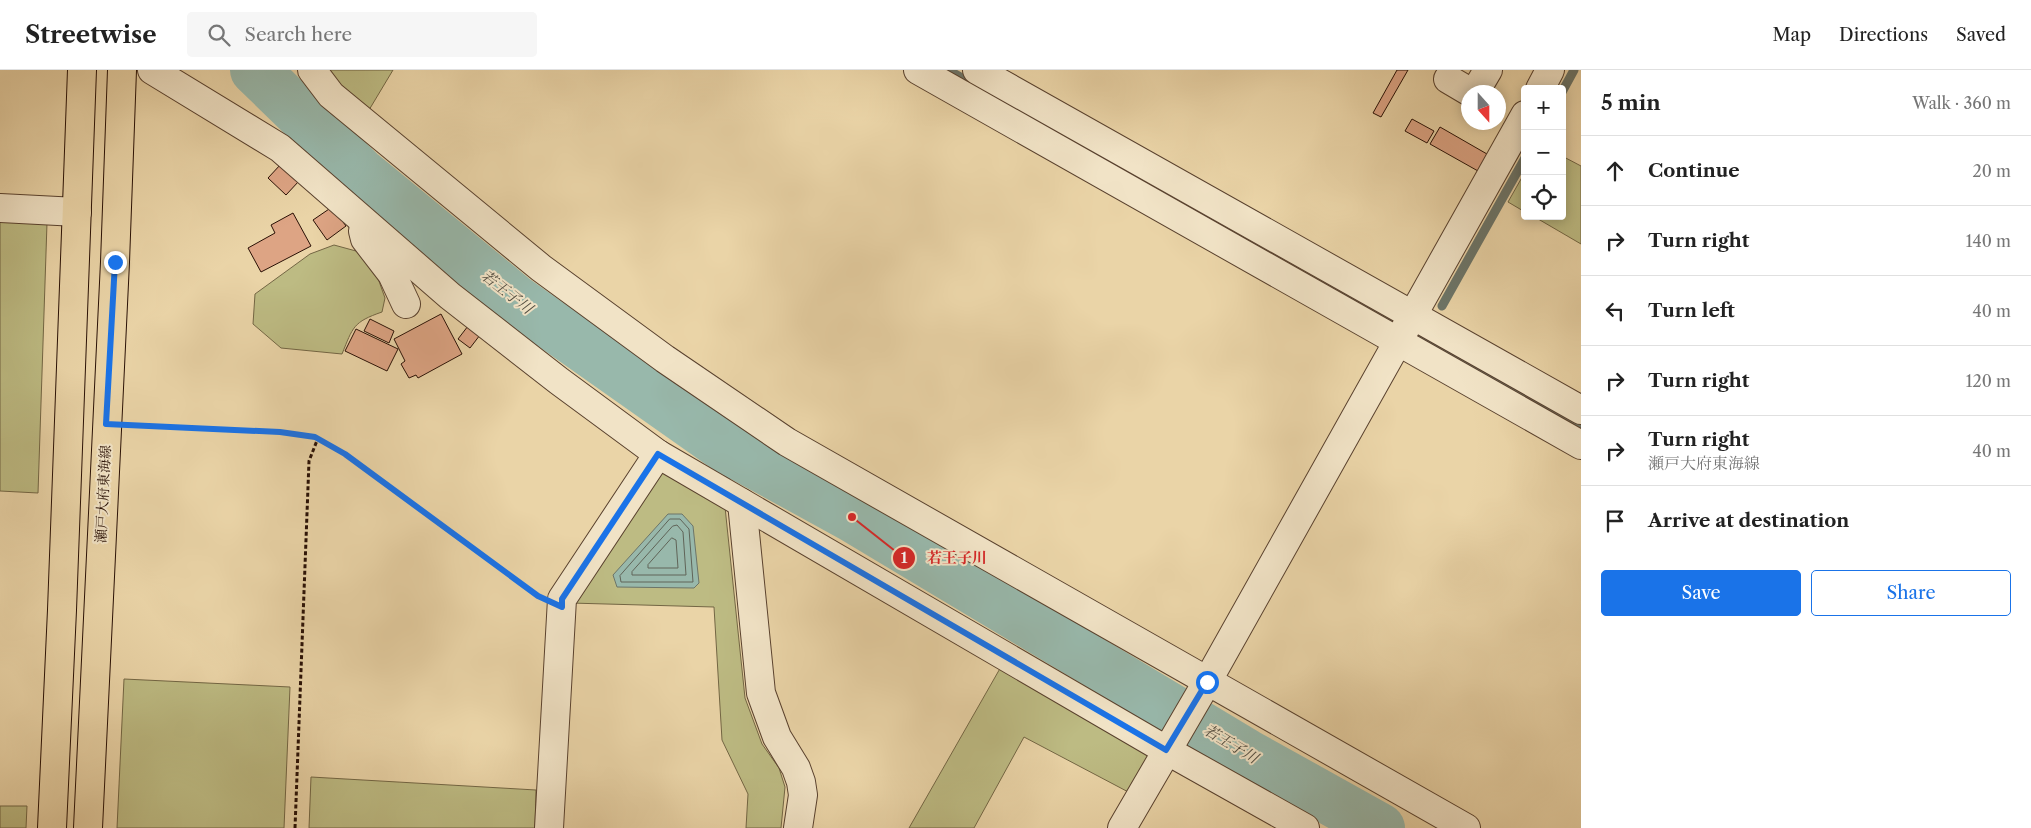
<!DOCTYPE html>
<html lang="en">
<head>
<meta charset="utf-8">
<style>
  body { margin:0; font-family:"Libre Caslon Text","Noto Serif JP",serif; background:#f6f6f6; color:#222 }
  .controls { position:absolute; right:15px; top:15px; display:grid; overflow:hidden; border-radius:5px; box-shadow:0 2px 12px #0003 }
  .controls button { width:45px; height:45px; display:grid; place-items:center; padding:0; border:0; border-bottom:1px solid #e0e0e0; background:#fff; color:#222; font:25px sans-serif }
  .compass { position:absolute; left:1461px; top:15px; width:45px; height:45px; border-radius:50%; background:#fff; box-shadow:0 2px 12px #0003; rotate:159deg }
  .stop { position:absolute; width:15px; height:15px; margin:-11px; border:4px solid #1a73e8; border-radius:50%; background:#fff }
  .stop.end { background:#1a73e8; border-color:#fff; box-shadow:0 1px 5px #0008 }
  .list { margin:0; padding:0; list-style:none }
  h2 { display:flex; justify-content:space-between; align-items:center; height:65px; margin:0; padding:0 20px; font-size:21px }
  h2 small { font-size:16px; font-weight:400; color:#767676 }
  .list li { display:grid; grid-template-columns:32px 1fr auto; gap:15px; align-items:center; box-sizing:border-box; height:70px; padding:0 20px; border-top:1px solid #e0e0e0 }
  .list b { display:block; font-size:19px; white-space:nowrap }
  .list p { margin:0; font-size:16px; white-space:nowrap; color:#767676 }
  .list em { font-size:16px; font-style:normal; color:#767676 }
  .actions { display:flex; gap:10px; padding:15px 20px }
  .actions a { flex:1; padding:11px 0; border:1px solid #1a73e8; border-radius:5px; text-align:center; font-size:18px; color:#1a73e8 }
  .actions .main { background:#1a73e8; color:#fff }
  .icon { flex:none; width:28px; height:28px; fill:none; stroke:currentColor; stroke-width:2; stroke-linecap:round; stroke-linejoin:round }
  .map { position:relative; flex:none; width:1581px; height:758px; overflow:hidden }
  header { display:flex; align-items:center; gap:30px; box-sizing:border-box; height:70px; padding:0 25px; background:#fff; border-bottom:1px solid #e0e0e0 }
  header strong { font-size:24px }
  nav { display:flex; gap:28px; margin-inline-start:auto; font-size:18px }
  .search { width:350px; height:45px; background:#f6f6f6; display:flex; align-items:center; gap:12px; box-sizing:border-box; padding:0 18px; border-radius:5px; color:#767676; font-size:19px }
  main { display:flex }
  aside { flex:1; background:#fff }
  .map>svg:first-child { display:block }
</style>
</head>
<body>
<header>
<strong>Streetwise</strong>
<div class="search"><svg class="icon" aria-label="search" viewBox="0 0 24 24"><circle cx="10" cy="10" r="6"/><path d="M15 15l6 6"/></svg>Search here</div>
<nav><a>Map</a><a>Directions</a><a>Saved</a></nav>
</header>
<main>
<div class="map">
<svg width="1581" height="758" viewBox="0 0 1581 758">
  <rect width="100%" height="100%" fill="#ead4a7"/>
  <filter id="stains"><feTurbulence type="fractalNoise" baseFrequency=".004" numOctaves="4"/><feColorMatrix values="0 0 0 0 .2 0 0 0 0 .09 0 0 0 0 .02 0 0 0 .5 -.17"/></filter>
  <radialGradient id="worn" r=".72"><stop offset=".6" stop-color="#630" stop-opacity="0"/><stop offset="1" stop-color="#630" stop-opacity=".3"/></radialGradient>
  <!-- green -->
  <g fill="#bdbb83" stroke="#736644">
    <path d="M328,0H393L369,40L346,22Z"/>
    <path d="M1562,86L1581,96V174L1533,146H1562Z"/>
    <path d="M1525,102V142L1508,132Z"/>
    <path d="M0,150L47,153L38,423L0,421Z"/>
    <path d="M334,175L356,181L375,200L385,228L382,242C353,252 353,257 342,284L281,278L253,254L255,224L310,184Z"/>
    <path d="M663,401L725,437L745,628L762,674L779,698L785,717L781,758H746L748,724L722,670L714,537L570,533Z"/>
    <path d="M1002,595L1152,682L1134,725L1024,667L974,758H909Z"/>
    <path d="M124,609L290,617L284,758H117Z"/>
    <path d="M311,707L536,720L535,758H309Z"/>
    <path d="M0,736H27L26,758H0Z"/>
  </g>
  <!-- water -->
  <path fill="#98b8ab" stroke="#6c7569" d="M668,444H682L693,456L699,513L694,518L617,517L613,505Z"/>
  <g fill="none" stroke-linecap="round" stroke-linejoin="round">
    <!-- shore -->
    <g stroke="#606458" stroke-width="1">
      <path d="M670,449H680L689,459L693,512H621L620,506Z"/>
      <path d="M673,456L677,455L683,462L686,505H632V502Z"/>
      <path d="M672,468L676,470L678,498H648V495Z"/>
    </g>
    <!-- stream -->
    <g stroke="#6c7569" stroke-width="9">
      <path d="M948,0L1394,253"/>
      <path d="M1562,22L1574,0"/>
      <path d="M1442,236L1525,88"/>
      <path d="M1419,267L1581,358"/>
      <path d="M726,378L728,405"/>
    </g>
    <!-- river -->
    <path stroke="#98b8ab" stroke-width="50" d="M255,0L360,102L516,230L726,378L852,447L1247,684L1380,758"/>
  </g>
  <!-- building -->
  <g fill="#dda484" stroke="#291005">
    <path d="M1397,0H1408L1381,47L1373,43Z"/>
    <path d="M1412,49L1434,61L1427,73L1405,61Z"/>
    <path d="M1440,57L1487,84L1478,101L1430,74Z"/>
    <path d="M281,94L299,111L286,125L268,108Z"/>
    <path d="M332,137L346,156L327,170L313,150Z"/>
    <path d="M293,143L311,176L261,202L248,178L275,163L271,155Z"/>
    <path d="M441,244L462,284L418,308L416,305L409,308L401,294L405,291L394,269Z"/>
    <path d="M370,249L394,261L389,273L364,261Z"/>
    <path d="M468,256L480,265L470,278L458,269Z"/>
    <path d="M356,259L398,279L387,301L345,281Z"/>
  </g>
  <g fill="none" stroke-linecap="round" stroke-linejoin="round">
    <!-- minor casing -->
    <g stroke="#59412e" stroke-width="30">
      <g id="minor">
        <path d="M152,0L280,78L450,226L559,311L658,384L1166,680L1305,758"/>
        <path d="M312,0L331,25L541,198L665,289L787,372L1466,758"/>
        <path d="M918,0L1581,375"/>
        <path d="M977,0L1581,340"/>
        <path d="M1448,9L1470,22"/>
        <path d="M1540,19L1550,0"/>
        <path d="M1475,22L1488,0"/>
        <path d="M0,138L77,142"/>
        <path d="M363,161L365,169L392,204L406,234"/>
        <path d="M742,433L761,623L777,667L796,698L801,712L803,725L798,758"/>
        <path d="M549,758L562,529L658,384"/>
        <path d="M1122,758L1207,612L1525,45"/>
      </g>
    </g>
    <!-- major casing -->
    <g stroke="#291005" stroke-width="30">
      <g id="major">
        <path d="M52,758L62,540L82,0"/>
        <path d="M88,758L115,192L122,0"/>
      </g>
    </g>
    <!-- path -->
    <g stroke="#291005" stroke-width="3" stroke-dasharray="4 2.5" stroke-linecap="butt">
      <path d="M134,355L280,362L315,367L345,384L535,523"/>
      <path d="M295,758L309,391L318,368"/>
    </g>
    <!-- minor -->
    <use href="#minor" stroke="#f1e3c6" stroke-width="28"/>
    <!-- major -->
    <use href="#major" stroke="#ead4a7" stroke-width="28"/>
  </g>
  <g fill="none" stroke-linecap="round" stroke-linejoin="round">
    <!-- route -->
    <path stroke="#1a73e8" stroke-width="6" d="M115,192L106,354L280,362L315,367L345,384L538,526L562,537V529L658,384L1166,680L1207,612"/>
  </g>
  <g text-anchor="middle" stroke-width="4" stroke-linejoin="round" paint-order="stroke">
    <!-- street labels -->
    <g font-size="14" fill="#291005" stroke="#f1e3c6">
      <text transform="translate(103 424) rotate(-87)" y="5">瀬戸大府東海線</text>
    </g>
    <!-- water labels -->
    <g font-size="15" font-style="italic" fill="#504b3f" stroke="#f1e3c6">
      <text transform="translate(507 222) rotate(38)" y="5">若王子川</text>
      <text transform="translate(1231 674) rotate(31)" y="5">若王子川</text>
    </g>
  </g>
  <!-- callouts -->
  <path fill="none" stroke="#d62828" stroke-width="2" d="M852 447L904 488"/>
  <g fill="#d62828" stroke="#f1e3c6" stroke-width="2">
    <circle cx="852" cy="447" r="5"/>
    <circle cx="904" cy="488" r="12"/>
  </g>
  <g font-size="15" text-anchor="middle" font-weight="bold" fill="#fff">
    <text x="904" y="493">1</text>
  </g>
  <g font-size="15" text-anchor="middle" font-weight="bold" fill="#d62828" stroke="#f1e3c6" stroke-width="4" stroke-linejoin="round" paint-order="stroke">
    <text x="957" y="493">若王子川</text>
  </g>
  <rect width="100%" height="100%" filter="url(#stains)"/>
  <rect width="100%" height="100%" fill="url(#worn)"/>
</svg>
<div class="controls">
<button>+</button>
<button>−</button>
<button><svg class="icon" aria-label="locate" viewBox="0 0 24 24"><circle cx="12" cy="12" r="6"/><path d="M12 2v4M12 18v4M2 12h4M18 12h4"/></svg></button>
</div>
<svg class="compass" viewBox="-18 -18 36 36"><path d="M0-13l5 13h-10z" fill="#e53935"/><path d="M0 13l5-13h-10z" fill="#767676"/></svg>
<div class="stop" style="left:1207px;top:612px"></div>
<div class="stop end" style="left:115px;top:192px"></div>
</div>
<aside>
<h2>5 min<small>Walk · 360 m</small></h2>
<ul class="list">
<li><svg class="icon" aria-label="ahead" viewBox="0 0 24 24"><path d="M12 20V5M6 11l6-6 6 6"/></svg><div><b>Continue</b></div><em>20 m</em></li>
<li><svg class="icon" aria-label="right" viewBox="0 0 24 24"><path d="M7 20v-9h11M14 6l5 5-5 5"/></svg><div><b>Turn right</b></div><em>140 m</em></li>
<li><svg class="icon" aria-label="left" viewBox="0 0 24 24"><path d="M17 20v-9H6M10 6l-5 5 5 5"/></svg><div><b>Turn left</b></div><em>40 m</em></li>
<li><svg class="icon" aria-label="right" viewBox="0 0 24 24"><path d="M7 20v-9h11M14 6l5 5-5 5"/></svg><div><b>Turn right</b></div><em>120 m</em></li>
<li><svg class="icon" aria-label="right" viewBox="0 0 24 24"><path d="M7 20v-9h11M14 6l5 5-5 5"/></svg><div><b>Turn right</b><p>瀬戸大府東海線</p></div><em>40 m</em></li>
<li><svg class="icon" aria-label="arrive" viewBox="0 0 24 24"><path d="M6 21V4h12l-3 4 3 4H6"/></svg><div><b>Arrive at destination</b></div></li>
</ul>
<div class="actions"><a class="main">Save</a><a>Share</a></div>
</aside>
</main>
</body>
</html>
